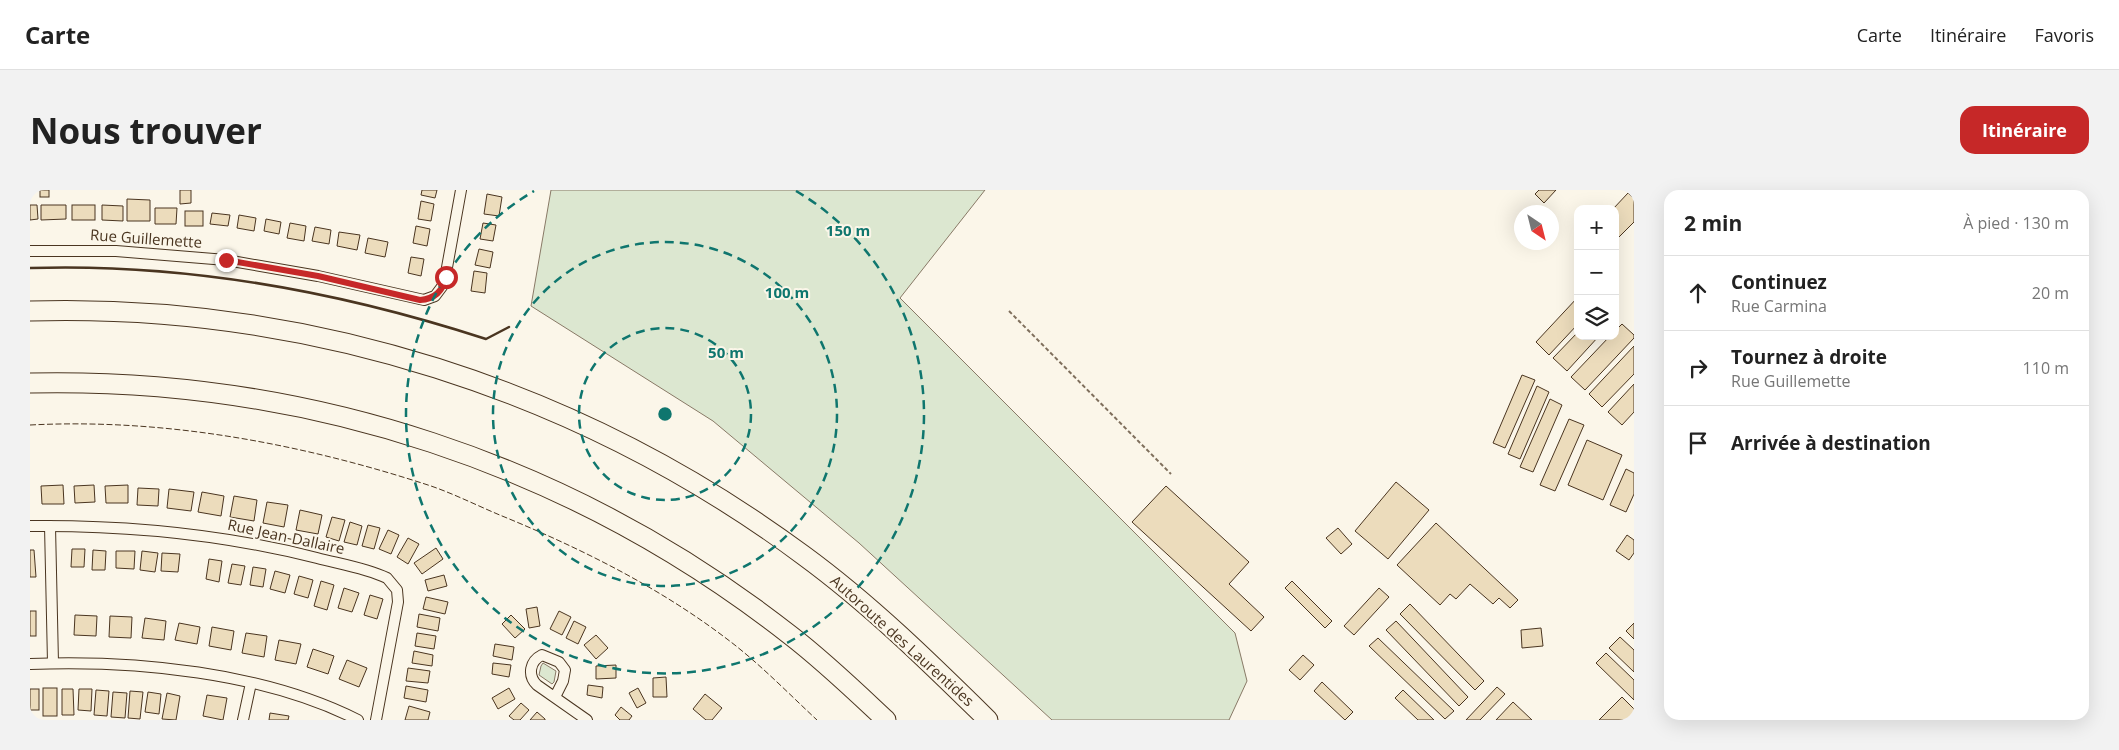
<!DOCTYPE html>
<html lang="fr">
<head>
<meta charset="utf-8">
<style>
  body { margin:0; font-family:"Open Sans",sans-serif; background:#f2f2f2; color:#222 }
  .controls { position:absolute; right:15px; top:15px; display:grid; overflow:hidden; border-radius:10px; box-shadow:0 5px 20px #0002 }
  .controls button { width:45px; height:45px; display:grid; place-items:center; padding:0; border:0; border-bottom:1px solid #e0e0e0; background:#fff; color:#222; font:25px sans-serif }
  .compass { position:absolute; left:1484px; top:15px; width:45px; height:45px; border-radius:50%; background:#fff; box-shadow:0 5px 20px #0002; rotate:145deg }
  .stop { position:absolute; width:15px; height:15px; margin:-11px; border:4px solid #c62828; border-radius:50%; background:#fff }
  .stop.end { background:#c62828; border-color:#fff; box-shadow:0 1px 5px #0008 }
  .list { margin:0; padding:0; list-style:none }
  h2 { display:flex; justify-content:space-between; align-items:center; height:65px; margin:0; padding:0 20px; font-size:21px }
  h2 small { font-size:16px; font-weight:400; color:#767676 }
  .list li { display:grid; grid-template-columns:32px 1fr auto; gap:15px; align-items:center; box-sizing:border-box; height:75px; padding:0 20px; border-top:1px solid #e0e0e0 }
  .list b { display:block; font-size:19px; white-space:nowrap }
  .list p { margin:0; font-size:16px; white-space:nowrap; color:#767676 }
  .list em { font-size:16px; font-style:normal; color:#767676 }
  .icon { flex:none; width:28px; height:28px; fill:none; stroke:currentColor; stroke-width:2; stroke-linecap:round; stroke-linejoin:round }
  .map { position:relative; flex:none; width:1604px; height:530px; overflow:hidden; border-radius:15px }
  header { display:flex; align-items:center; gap:30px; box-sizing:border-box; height:70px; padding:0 25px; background:#fff; border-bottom:1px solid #e0e0e0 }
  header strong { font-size:24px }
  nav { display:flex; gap:28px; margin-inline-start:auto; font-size:18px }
  .intro { display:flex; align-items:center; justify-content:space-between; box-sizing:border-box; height:120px; padding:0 30px }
  h1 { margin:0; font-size:35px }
  .button { padding:12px 22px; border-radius:15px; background:#c62828; color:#fff; font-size:18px; font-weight:700 }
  main { display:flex; gap:30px; padding:0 30px }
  aside { flex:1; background:#fff; border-radius:15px; box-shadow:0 5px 20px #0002 }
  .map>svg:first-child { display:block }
</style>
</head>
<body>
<header>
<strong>Carte</strong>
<nav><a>Carte</a><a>Itinéraire</a><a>Favoris</a></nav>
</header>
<div class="intro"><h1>Nous trouver</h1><a class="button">Itinéraire</a></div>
<main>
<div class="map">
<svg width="1604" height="530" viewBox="0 0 1604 530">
  <rect width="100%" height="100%" fill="#fbf6e9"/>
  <!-- green -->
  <g fill="#dce7d0" stroke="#887966">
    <path d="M521,0H955L870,108L1205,443L1217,491L1199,530H1022L829,353L683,231L501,116Z"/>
    <path d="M513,473L526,481L524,492L522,494L509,485L511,476Z"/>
  </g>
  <!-- building -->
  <g fill="#ecdcbc" stroke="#4a3520">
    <rect x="10" y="0" width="9" height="7"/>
    <path d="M150,0H161V13L150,14Z"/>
    <path d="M392,0H407L405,8L391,5Z"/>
    <path d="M1509,0H1526L1514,13L1505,4Z"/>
    <path d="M1598,3L1604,9V32L1585,51V19H1583Z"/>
    <path d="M457,4L472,7L469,26L454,24Z"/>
    <path d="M97,9L120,10V31H97Z"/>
    <path d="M391,11L404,14L401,31L388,29Z"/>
    <path d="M0,15H7L8,29L0,30Z"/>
    <path d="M11,15H36V29L11,30Z"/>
    <rect x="42" y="15" width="23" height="15"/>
    <path d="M72,15L93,16V31L72,30Z"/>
    <path d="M125,18H147L146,34H125Z"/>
    <rect x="155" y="21" width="18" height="15"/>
    <path d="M182,23L200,25L198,36L180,34Z"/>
    <path d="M209,25L226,28L224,41L207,38Z"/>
    <path d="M236,29L251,32L249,44L234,41Z"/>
    <path d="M260,33L276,36L274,51L257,48Z"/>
    <path d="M453,33L466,35L463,51L450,49Z"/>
    <path d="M386,36L400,39L397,56L383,53Z"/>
    <path d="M285,37L301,40L299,54L282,51Z"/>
    <path d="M309,42L330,45L327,60L307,56Z"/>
    <path d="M338,48L358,52L355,67L335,63Z"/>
    <path d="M449,59L463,62L460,78L445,75Z"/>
    <path d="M381,67L394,69L391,86L378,83Z"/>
    <path d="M444,81L457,83L455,103L441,101Z"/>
    <path d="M1548,107V134L1519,165L1506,152Z"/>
    <path d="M1592,134L1604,145V148L1555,200L1541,187L1580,146H1585V141Z"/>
    <path d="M1548,142V146H1569L1537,181L1523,168Z"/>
    <path d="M1604,156V184L1572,217L1559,204Z"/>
    <path d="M1492,185L1505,190L1475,258L1463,253Z"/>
    <path d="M1604,194V222L1592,235L1578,222Z"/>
    <path d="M1507,196L1519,202L1490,269L1478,264Z"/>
    <path d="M1520,209L1532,215L1503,282L1490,277Z"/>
    <path d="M1539,229L1554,235L1525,301L1510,295Z"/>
    <path d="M1557,250L1592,265L1573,310L1538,295Z"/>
    <path d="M1596,279L1604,283V304L1596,322L1580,315Z"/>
    <path d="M1366,292L1399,320L1358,369L1325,341Z"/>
    <path d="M33,295L34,314H12L11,296Z"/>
    <path d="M64,295L65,312L45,313L44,296Z"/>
    <path d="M98,295V313H76L75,296Z"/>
    <path d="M1136,296L1219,372L1199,394L1234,427L1221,441L1102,332Z"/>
    <path d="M108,298L129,299L128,316L107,315Z"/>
    <path d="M139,299L164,302L161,321L137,318Z"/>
    <path d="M172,302L194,306L191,326L168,322Z"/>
    <path d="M204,306L227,310L224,331L200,327Z"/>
    <path d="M237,312L258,315L254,337L233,333Z"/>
    <path d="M270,320L292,325L288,344L266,340Z"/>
    <path d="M302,327L315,330L309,351L296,347Z"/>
    <path d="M320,332L332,336L327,355L314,352Z"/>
    <path d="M1406,333L1488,410L1480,418L1469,408L1463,414L1440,394L1426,409L1420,404L1410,415L1367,375Z"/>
    <path d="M338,335L350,338L344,359L332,356Z"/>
    <path d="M1308,338L1322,354L1311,364L1296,348Z"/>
    <path d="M358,340L369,345L361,364L349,359Z"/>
    <path d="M1597,345L1604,350V363L1599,370L1586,361Z"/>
    <path d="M378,348L389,354L378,374L367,367Z"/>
    <path d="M406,358L413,369L392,384L384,373Z"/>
    <path d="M42,359H55L54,377H41Z"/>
    <path d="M0,360H4L6,387H0Z"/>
    <path d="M63,360L76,361L75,380H62Z"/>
    <path d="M86,361H105L104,379L86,378Z"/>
    <path d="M112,361L128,363L125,382L110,380Z"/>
    <path d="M132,363L150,364L148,382L131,381Z"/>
    <path d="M179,369L192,371L189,392L176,389Z"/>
    <path d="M202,374L215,376L211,395L198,393Z"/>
    <path d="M223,377L236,379L233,397L220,395Z"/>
    <path d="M245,381L260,385L255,403L240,399Z"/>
    <path d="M414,385L417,396L398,401L395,390Z"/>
    <path d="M269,386L283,390L278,408L264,404Z"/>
    <path d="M291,391L304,395L297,420L284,416Z"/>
    <path d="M1262,391L1302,431L1295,438L1255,398Z"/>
    <path d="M314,398L329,403L322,422L308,418Z"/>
    <path d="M1349,398L1359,407L1324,445L1314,436Z"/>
    <path d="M340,405L353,409L347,429L334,425Z"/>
    <path d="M396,407L418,412L415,424L393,419Z"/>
    <path d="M1380,414L1454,491L1445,500L1370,424Z"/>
    <path d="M507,417L510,436L499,438L496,419Z"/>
    <rect x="0" y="421" width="6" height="25"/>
    <path d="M529,421L541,427L532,445L520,439Z"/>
    <path d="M389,424L410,428L408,441L387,437Z"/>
    <path d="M45,425L67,426L66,446L44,445Z"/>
    <path d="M481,425L495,439L485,448L472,434Z"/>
    <path d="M80,426L102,427L101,448L79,447Z"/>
    <path d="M115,428L136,431L134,450L112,448Z"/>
    <path d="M544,431L556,437L548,454L536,448Z"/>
    <path d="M1366,431L1438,507L1429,516L1356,440Z"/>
    <path d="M149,433L170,437L167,454L145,450Z"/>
    <path d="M1604,433V449L1596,441Z"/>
    <path d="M182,437L204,441L201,460L179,456Z"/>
    <path d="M1511,438L1513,456L1492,458L1491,440Z"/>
    <path d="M216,443L237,446L234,467L212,463Z"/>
    <path d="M387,443L406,446L404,459L385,456Z"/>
    <path d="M566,445L578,458L566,469L554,455Z"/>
    <path d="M1590,447L1604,460V482L1579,458Z"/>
    <path d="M1348,448L1424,521L1415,529L1339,456Z"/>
    <path d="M249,450L271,454L266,474L245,470Z"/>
    <path d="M465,454L484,457L482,470L463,466Z"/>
    <path d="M283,459L304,466L298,484L277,477Z"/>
    <path d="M384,461L403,465L402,476L382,473Z"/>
    <path d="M1576,463L1604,490V510L1566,473Z"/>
    <path d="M1273,465L1284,475L1270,490L1259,480Z"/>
    <path d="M317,470L337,478L329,497L309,489Z"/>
    <path d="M463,473L481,475L479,487L462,484Z"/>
    <path d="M586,475V488L566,489V476Z"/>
    <path d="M378,478L400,481L398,493L376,491Z"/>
    <path d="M636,487L637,507H623V488Z"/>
    <path d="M1292,492L1323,522L1315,530L1284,501Z"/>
    <path d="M558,495L573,497L572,508L557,505Z"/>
    <path d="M376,496L398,500L396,512L374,508Z"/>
    <path d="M1467,497L1475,504L1450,530H1436Z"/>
    <rect x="13" y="498" width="14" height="28"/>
    <path d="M479,498L485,509L468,519L462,508Z"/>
    <path d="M608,498L616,513L607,518L599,503Z"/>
    <rect x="0" y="499" width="9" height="21"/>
    <path d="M32,499H43L44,525H32Z"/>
    <path d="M49,499H62L61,521L48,520Z"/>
    <path d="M66,500L79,501L77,526L64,525Z"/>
    <path d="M1373,500L1404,530H1388L1365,508Z"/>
    <path d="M100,501L113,502L110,529L98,528Z"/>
    <path d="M83,502L97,503L95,528L81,527Z"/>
    <path d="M118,502L131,504L129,524L115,522Z"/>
    <path d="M137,503L150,506L146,530L132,529Z"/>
    <path d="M675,504L692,518L682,530H676L663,519Z"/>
    <path d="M177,505L197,508L193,530L173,526Z"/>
    <path d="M1592,507L1604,519V530H1569Z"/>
    <path d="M1483,512L1502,530H1466Z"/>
    <path d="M491,513L499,520L490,530H484L479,526Z"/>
    <path d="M379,516L400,522L398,530H375Z"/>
    <path d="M591,517L602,526L599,530H590L585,525Z"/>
    <path d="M507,522L515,529V530H500Z"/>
    <path d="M240,523L259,526L258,530H239Z"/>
  </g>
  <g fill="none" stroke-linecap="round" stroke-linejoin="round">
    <!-- minor casing -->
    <g stroke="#4a3520" stroke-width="12">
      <g id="minor">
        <path d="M0,61H86L196,70L288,86L394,110L405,106L414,94L431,0"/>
        <path d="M0,336C97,335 193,344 287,368C310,374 336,378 357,388L367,400L368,412L346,530"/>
        <path d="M20,336L23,473"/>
        <path d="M0,474C106,470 233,482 328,530"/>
        <path d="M525,507L533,491L535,480L529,472L512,465C500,471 497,485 507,495L557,530"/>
        <path d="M213,530L221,493"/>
      </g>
    </g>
    <!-- motorway casing -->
    <g stroke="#4a3520" stroke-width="21">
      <g id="motorway">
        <path d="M0,121C277,113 550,200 773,365C840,414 899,472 958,530"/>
        <path d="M0,193C277,187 542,274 760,445C794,471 825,501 856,530"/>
      </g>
    </g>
    <!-- path -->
    <path stroke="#7f6f5c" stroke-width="2" stroke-dasharray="4 2.5" stroke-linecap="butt" d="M979,121L1141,284"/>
    <!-- minor -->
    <use href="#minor" stroke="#fbf6e9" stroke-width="10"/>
    <!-- motorway -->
    <use href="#motorway" stroke="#fbf6e9" stroke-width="19"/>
    <!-- fence -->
    <path stroke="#4a3520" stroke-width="1" stroke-dasharray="6 2.5" stroke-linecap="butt" d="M0,235C136,228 273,254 401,296C427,305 452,318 477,328C554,360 630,398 697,449C729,473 758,503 787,530"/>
    <!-- wall -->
    <path stroke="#4a3520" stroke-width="2.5" d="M0,78C156,73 308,101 456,149L479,137"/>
  </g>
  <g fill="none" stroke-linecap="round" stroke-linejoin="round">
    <!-- route -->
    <path stroke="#c62828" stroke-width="6" d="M196,70L288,86L390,110C405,109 413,101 416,87"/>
  </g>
  <!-- distance rings -->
  <g fill="none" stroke="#0f766e" stroke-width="2.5" stroke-dasharray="9 6">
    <circle cx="635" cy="224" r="86"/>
    <circle cx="635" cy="224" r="172"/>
    <path d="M766 1A259 259 0 1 1 504 1"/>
  </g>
  <g text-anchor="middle" stroke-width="4" stroke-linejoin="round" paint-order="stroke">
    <!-- street labels -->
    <g font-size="15" fill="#4a3520" stroke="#fbf6e9">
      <text transform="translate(116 49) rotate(4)" y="5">Rue Guillemette</text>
      <text transform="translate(256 347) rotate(12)" y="5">Rue Jean-Dallaire</text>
      <text transform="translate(872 451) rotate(42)" y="5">Autoroute des Laurentides</text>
    </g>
  </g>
  <circle cx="635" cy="224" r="8" fill="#0f766e" stroke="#fbf6e9" stroke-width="2.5"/>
  <g font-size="15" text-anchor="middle" font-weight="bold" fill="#0f766e" stroke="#fbf6e9" stroke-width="4" stroke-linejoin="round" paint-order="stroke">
    <text x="818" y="46">150 m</text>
    <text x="757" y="108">100 m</text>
    <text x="696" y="168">50 m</text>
  </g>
</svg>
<div class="controls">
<button>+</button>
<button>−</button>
<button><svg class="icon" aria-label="layers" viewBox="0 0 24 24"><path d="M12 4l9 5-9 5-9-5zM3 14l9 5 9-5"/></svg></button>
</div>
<svg class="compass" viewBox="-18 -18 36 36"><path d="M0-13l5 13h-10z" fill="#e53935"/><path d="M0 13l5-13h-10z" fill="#767676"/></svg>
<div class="stop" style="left:416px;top:87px"></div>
<div class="stop end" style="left:196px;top:70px"></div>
</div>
<aside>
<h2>2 min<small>À pied · 130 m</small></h2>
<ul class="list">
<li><svg class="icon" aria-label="ahead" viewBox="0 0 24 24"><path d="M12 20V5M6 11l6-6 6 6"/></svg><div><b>Continuez</b><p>Rue Carmina</p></div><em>20 m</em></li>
<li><svg class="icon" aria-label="right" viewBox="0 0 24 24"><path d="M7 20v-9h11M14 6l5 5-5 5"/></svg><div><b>Tournez à droite</b><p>Rue Guillemette</p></div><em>110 m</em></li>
<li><svg class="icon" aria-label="arrive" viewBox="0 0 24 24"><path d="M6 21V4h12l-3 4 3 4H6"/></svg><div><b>Arrivée à destination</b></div></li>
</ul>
</aside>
</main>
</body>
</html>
